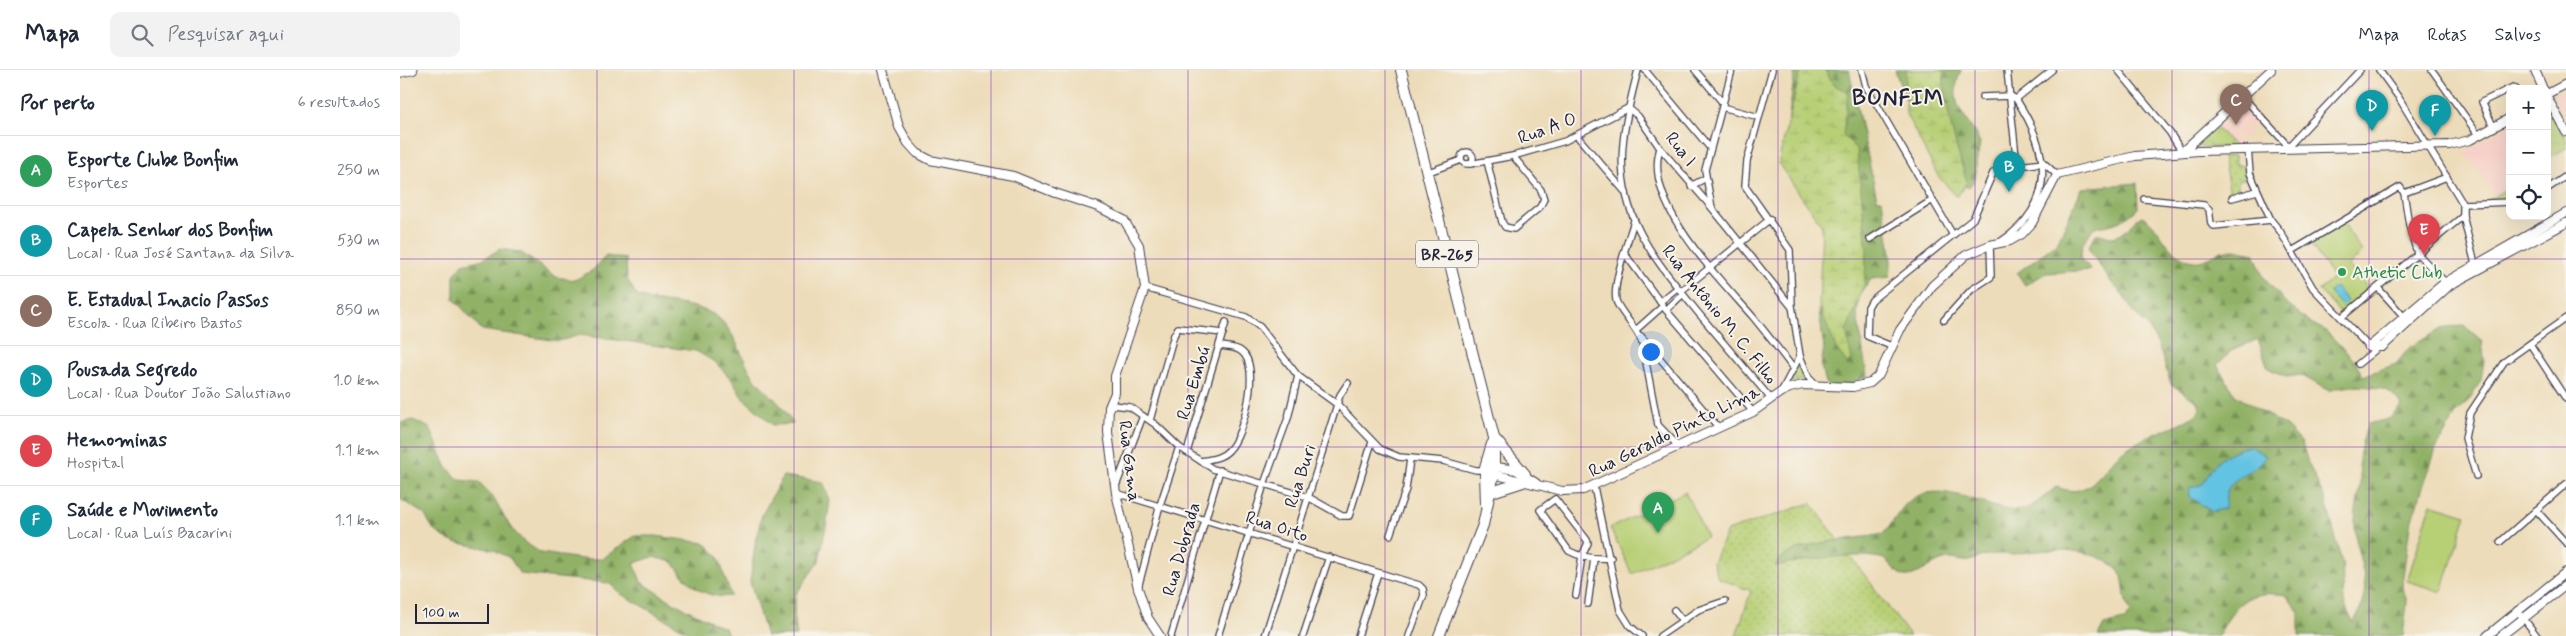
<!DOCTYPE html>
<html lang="pt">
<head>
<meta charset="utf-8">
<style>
  body { margin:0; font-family:Mynerve,sans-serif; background:#f2f2f3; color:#1f2937 }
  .controls { position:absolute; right:15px; top:15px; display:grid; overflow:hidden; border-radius:10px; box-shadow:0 5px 20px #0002 }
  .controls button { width:45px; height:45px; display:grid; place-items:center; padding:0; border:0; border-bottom:1px solid #e0e1e3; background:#fff; color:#1f2937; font:25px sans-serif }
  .scale { position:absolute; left:15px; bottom:12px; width:74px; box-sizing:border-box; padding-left:5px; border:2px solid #22223b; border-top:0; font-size:14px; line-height:18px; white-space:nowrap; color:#22223b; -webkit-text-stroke:4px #f7f3e8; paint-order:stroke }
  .you { position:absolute; left:1250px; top:281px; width:18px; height:18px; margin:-12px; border:4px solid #fff; border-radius:50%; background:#1a73e8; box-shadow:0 0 0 8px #1a73e833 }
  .badge { display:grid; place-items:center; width:32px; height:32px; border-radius:50%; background:#c8321e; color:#fff; font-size:16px; font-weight:700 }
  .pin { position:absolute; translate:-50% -41px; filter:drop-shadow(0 1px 2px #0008) }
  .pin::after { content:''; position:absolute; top:26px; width:18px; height:15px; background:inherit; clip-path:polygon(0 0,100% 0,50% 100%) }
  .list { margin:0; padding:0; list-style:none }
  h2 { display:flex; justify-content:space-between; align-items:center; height:65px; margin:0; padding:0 20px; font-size:21px }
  h2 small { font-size:16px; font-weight:400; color:#747a83 }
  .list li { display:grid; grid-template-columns:32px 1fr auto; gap:15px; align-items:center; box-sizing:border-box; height:70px; padding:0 20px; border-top:1px solid #e0e1e3 }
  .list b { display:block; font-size:19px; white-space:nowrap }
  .list p { margin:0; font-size:16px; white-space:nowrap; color:#747a83 }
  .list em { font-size:16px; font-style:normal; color:#747a83 }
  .icon { flex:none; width:28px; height:28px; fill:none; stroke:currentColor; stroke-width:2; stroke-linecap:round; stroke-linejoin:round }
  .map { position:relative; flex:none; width:2166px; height:566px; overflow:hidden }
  header { display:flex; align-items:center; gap:30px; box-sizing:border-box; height:70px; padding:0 25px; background:#fff; border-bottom:1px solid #e0e1e3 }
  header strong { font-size:24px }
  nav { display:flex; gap:28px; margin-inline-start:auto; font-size:18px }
  .search { width:350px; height:45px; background:#f2f2f3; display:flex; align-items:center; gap:12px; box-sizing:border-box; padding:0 18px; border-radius:10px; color:#747a83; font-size:19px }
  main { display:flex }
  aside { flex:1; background:#fff }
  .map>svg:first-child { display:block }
</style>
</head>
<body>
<header>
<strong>Mapa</strong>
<div class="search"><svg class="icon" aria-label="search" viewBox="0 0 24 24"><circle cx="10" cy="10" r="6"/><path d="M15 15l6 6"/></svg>Pesquisar aqui</div>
<nav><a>Mapa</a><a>Rotas</a><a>Salvos</a></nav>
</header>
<main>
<aside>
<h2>Por perto<small>6 resultados</small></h2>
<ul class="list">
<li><span class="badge" style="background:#2e9e5b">A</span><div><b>Esporte Clube Bonfim</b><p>Esportes</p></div><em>250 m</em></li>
<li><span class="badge" style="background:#0f9aa8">B</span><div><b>Capela Senhor dos Bonfim</b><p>Local · Rua José Santana da Silva</p></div><em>530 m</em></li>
<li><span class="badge" style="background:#8d6e63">C</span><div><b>E. Estadual Inacio Passos</b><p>Escola · Rua Ribeiro Bastos</p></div><em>850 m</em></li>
<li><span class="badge" style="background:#0f9aa8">D</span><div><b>Pousada Segredo</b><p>Local · Rua Doutor João Salustiano</p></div><em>1.0 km</em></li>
<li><span class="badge" style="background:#e0444e">E</span><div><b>Hemominas</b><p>Hospital</p></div><em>1.1 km</em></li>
<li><span class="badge" style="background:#0f9aa8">F</span><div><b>Saúde e Movimento</b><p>Local · Rua Luís Bacarini</p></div><em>1.1 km</em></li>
</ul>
</aside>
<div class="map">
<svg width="2166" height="566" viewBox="0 0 2166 566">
  <defs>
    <pattern id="grass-dots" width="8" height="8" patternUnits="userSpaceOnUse" patternTransform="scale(1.25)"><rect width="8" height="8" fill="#b7cf74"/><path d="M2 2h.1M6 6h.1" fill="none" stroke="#9db165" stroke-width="1.8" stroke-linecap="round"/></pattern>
    <pattern id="forest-firs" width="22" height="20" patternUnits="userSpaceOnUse" patternTransform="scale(1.25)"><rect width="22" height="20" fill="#91b266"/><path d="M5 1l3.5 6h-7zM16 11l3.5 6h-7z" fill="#769055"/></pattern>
    <pattern id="wetland-marsh" width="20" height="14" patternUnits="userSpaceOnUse" patternTransform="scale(1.25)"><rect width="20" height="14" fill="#b7cf74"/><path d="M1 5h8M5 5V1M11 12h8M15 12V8" fill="none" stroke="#9db165"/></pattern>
    <pattern id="cemetery-stones" width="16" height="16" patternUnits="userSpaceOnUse" patternTransform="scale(1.25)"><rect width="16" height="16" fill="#b7cf74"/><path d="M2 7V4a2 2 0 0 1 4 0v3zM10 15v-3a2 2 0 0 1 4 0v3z" fill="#9db165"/></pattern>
    <pattern id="park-crowns" width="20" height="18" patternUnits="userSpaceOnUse" patternTransform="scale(1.25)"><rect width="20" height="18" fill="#b7cf74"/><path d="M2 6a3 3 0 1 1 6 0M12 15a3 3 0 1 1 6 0" fill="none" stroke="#9db165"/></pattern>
  </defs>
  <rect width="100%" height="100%" fill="#f7f3e8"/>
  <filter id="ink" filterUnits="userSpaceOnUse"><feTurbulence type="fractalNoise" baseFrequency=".02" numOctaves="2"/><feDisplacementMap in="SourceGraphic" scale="10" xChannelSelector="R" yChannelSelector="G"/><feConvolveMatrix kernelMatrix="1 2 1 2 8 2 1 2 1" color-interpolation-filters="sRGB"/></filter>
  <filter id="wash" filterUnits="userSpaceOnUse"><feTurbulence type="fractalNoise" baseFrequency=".0096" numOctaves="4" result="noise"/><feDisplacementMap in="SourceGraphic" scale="20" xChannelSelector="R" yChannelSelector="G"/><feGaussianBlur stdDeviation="1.12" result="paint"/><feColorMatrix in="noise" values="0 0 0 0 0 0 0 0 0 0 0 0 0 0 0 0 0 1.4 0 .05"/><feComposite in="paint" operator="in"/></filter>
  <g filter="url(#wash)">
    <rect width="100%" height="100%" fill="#eddcb9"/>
    <!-- built -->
    <g fill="#f7d1c9">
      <path d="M2166,19V49L2155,29L2156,25Z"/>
      <path d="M1843,31L1850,37L1845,43L1849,47L1854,42L1860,48L1849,59L1845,54L1842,56L1849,63L1844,69L1836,61L1833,64L1846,77L1837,78L1815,56L1820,51L1831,61L1833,59L1823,49L1829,43L1839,52L1840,50L1832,42Z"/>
      <path d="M2110,54V116L2096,125L2064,83Z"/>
    </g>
    <!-- grass -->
    <g fill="url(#grass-dots)" stroke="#6c7858">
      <path d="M1835,86V94L1844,96L1846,108L1838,111V125L1830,124L1823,87Z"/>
      <path d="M1411,433L1510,566H1336L1351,521L1318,508L1313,492L1327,461Z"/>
    </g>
    <!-- forest -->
    <g fill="url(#forest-firs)" stroke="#5a6a50" fill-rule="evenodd">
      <path d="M1395,0H1449L1477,129H1482C1485,158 1494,177 1490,207L1471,209L1459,226L1457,245L1467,306C1455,313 1442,317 1428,318L1421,297L1424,278L1419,240L1427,184L1425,164L1386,69Z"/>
      <path d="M1495,0H1561C1547,34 1564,43 1580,72L1575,109L1569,117L1550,115L1515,58Z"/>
      <path d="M1737,113L1738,138C1724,152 1713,155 1694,157L1683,173L1680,188L1692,200L1646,203L1625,215L1617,203L1657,173L1682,118Z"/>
      <path d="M1742,146C1761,156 1765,181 1786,189C1801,195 1806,188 1819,182C1827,178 1845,181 1854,183L1863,206L1885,232L1907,251L1926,261L1953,289L1963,306L1996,294L2010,277L2045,257L2065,256L2082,271L2084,290L2081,310L2071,328L2057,342L2036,379L2010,455L2002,513L2007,533L2003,566H1899V542L1886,525C1845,519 1837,533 1818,566H1698L1704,555L1724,550L1732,542C1719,530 1730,505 1713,495C1682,475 1648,479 1614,484C1605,485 1596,483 1587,485C1581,486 1575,490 1569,491C1562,492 1554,488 1547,489C1533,492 1522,504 1508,506C1497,508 1491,491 1481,488C1450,482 1406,490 1375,496C1388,470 1457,470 1483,464C1494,453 1499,438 1512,429C1548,406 1598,449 1625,439C1636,435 1647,424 1656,417C1663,419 1671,422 1679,420C1698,415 1707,393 1722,382C1744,365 1773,359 1796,345L1800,339L1799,333L1771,314L1758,274L1748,257L1734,243L1724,226L1711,212L1688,178L1696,164C1702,163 1706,167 1712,167C1727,166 1730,152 1742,146ZM1858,269L1868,298L1886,307L1901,305L1929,321C1942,314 1974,315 1988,321C1993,323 1998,331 2002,335L1989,349L1968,354C1964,366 1960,378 1959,391C1959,399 1961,407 1960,414C1959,427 1955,440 1955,453C1955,496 1978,511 1953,553L1944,533L1942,493L1926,431L1908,393L1902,373L1887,357L1835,325L1817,295L1831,281Z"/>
      <path d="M100,179L120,182L156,207L175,210L193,200L206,186L226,189L227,209L237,226C261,234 288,232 311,243C335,255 341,291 356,310C371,327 382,333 393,354L373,355L342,327L332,310L315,292L296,281L180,265L159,271L82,260L54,229V205L63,194L83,189Z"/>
      <path d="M13,350L30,358L46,396L59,410L79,412L92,426L111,458L124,472L141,483L181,489H202L235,466H256L305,473L318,486L331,526C304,529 287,514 273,492L253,487L234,493L241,512L276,534L326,559L328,566H295L221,524L209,513L120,504L110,488L94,480L50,471L34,460L24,444L0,429V353Z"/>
      <path d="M383,406L423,412L430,430L427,451L419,491L396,524L394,544L397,566H366L350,512L356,468L362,445Z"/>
    </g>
    <!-- wetland -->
    <g fill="url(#wetland-marsh)" stroke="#6c7858">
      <path d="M1401,0H1426L1433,15L1448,22L1443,65L1457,79L1467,181L1464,217L1446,261L1452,290L1447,293L1436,278L1419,236L1422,156L1378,93Z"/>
      <path d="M1506,0H1543C1545,40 1555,74 1567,112L1557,127L1538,106L1506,44Z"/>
    </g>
    <!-- cemetery -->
    <path fill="url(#cemetery-stones)" stroke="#6c7858" d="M2110,116V129L2092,132L2089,130Z"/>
    <!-- park -->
    <g fill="url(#park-crowns)" stroke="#6c7858">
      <path d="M2147,35L2166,68V78L2150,87L2147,83Z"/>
      <path d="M1814,56L1836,77H1793L1794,72Z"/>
      <path d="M1399,290L1408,311L1401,310L1388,314Z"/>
    </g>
    <!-- garden -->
    <g fill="#b7cf74" stroke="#6c7858">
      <path d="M1943,152L1962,182L1949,196L1969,219L1942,242H1939L1919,220L1934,208L1909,172Z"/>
      <path d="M1285,422L1307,467L1232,504L1210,458Z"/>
      <path d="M2031,434L2066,445L2042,522L2007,511Z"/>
    </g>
    <!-- water -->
    <g fill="#64c3e2" stroke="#43728e">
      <path d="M1935,217L1947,231L1942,236L1929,222Z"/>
      <path d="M1850,376L1866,386C1857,402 1833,405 1827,421C1825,426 1826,433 1825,438L1812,442L1790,427L1789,418L1803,414C1813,392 1826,381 1850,376Z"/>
    </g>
  </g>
  <g filter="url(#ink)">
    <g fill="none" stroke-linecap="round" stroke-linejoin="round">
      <!-- street casing -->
      <g stroke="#403e4e" stroke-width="8">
        <g id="street">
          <path d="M1238,0C1232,24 1225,49 1223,74C1216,148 1257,192 1300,245C1324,273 1347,301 1371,329"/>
          <path d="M1245,0L1310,78"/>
          <path d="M1295,0L1323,33"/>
          <path d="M1332,0L1305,100L1312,138L1391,236"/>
          <path d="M1372,0L1347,91L1345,116L1390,180L1392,236L1400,286"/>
          <path d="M1462,0L1466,16L1553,165"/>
          <path d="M1607,0L1617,96"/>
          <path d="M1718,0L1770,63L1782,82"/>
          <path d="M1979,0L1999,28L2063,134"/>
          <path d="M2032,0L2079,66"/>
          <path d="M1842,26L1889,77"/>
          <path d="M1582,27L1611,26L1616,29C1650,81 1658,134 1600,172"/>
          <path d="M1616,29L1652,0"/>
          <path d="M1322,37L1359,47"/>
          <path d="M2094,58L2082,32L2113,17L2116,19"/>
          <path d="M1177,66L1226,123"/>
          <path d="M1260,78C1242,133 1321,210 1353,247C1367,264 1380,281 1393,298"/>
          <path d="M1887,78L1960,0"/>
          <path d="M1848,79L1850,103L1871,150L1880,161L1913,218L1969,277"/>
          <circle cx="1067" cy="88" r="6"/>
          <path d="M1087,91L1102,152L1105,157L1114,159L1140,137L1144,129L1141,120L1113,86"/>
          <path d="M1644,93L1657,105"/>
          <path d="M1070,94L1113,86L1165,71L1228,38L1238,46L1260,78L1312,138"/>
          <path d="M1026,103L1061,90"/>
          <path d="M1291,116L1306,108"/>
          <path d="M2147,119L2166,106"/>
          <path d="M2004,123L2047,107"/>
          <path d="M1832,128L1857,121"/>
          <path d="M1744,129L1804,135L1809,139L1811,154L1814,156L1871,150"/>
          <path d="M2063,134V146L2076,198"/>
          <path d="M2063,134L2110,132"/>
          <path d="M1234,151C1229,168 1210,219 1217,233C1224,247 1236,257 1242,272L1258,355L1279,377"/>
          <path d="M1470,169L1531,131"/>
          <path d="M1892,181L2000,117L2004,123L2009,155L2017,183L2047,214"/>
          <path d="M1225,184L1266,240L1353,342"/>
          <path d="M745,218L846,247L860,257L898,306L938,335L980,379L999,387L1043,391L1076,400H1085"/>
          <path d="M1978,218L2007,250"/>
          <path d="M1281,221L1370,149"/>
          <path d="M1260,232L1277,218"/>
          <path d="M1266,240L1283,224"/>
          <path d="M1942,247L2063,146"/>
          <path d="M1544,250L1571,220L1591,207L1590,175"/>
          <path d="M1237,259L1263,236"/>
          <path d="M1241,266L1319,358"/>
          <path d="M2130,274L2166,329"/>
          <path d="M1491,276L1467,266L1468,237L1472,230L1573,149L1593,103L1617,96L1644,93"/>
          <path d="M1958,294L1979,277"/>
          <path d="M1381,322L1400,286L1409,308L1416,315"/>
          <path d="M709,337L713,335L730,337L756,355L779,377L813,399L908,427L942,446H949L972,372"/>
          <path d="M750,350L774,265L778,258L823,263"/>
          <path d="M787,382L826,252"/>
          <path d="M801,391C812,389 822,388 829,380C844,365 861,297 842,282C837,277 827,277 820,276"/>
          <path d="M2076,406L2065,368L2070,343L2104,292L2166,248"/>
          <path d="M716,416L743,346"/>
          <path d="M1194,417L1220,540L1230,556L1242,566"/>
          <path d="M716,423L1019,515L1023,519L1024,525L1009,566"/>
          <path d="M2136,440L2166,473"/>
          <path d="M990,465L1006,419L1010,389"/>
          <path d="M2100,472L2166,414"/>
          <path d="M738,518L760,435L779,377"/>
          <path d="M1176,525L1182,486L1188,473L1187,470L1155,429L1140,440L1169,481C1182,488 1196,489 1211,488"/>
          <path d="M1188,534L1194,489"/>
          <path d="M1274,540L1282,550"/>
          <path d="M2117,540L2137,566"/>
          <path d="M771,566L820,400"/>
          <path d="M818,566L864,414L888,348L898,306"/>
          <path d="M865,566L940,325L948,313"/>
          <path d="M903,566L929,487"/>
          <path d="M958,566L978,503"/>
          <path d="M1260,566L1298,540L1325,531"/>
        </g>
      </g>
      <!-- secondary casing -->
      <g stroke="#403e4e" stroke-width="10">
        <g id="secondary">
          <path d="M483,0L499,57L508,73L517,83L530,90L613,106L655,123L698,137L724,150L739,175L745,218L715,306V323L709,337L708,362L716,423L738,518L748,548L760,566"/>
          <path d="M2135,0L2143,19"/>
          <path d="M0,3L13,0"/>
          <path d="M2147,24L2166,14"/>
          <path d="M2147,27L2166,62"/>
          <path d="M1782,82L1871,0"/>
          <path d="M1969,277L2044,213L2166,143"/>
          <path d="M1969,277H1982L2050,215L2166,153"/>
          <path d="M1090,396L1116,400L1136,413"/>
          <path d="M1089,403L1162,421L1183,420L1353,342L1381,322L1390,318L1403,315L1453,317L1470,313L1479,305L1500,260L1532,216L1566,185L1590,175L1610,171L1622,164L1632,153L1657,105L1735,86L1799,81L2049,75L2070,70L2110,48"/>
          <path d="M2087,566L2166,502"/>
          <path d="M2101,566L2166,515"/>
        </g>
      </g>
      <!-- highway casing -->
      <g stroke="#403e4e" stroke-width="12">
        <g id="highway">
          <path d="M1001,0L1094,368V404L1083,455L1039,566"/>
          <path d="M1094,368L1125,404"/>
          <path d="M1085,397L1092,374"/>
          <path d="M1085,402L1086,434"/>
          <path d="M1092,422L1123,412"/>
        </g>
      </g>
      <!-- street -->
      <use href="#street" stroke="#fff" stroke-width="5.5"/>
      <!-- secondary -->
      <use href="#secondary" stroke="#fff" stroke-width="8"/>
      <!-- highway -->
      <use href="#highway" stroke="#fff" stroke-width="10"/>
    </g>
  </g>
  <!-- grid -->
  <path fill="none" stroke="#7b2cbf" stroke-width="1" stroke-opacity="0.55" d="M197,0V566M394,0V566M591,0V566M788,0V566M985,0V566M1181,0V566M1378,0V566M1575,0V566M1772,0V566M1969,0V566M0,189H2166M0,377H2166"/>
  <!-- markers -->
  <circle fill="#2e9e5b" stroke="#f7f3e8" stroke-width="2" cx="1942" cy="202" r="5"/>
  <g text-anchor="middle" stroke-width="4" stroke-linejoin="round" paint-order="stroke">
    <!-- shield labels -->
    <rect fill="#f7f3e8" stroke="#62616f" stroke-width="1" x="1016" y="170.5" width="62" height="27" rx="4"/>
    <g font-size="16" font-weight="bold" fill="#22223b">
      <text x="1047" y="190">BR-265</text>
    </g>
    <!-- street labels -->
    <g font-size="18" fill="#22223b" stroke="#f7f3e8">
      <text transform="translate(1147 58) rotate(-20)" y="6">Rua A O</text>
      <text transform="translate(1281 79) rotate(52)" y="6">Rua I</text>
      <text transform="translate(1320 244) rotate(51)" y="6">Rua Antônio M. C. Filho</text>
      <text transform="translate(793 313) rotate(-73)" y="6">Rua Embú</text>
      <text transform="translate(1274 361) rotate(-26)" y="6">Rua Geraldo Pinto Lima</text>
      <text transform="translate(730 391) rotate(83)" y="6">Rua Gama</text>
      <text transform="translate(900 406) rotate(-72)" y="6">Rua Buri</text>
      <text transform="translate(877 456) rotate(18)" y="6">Rua Oito</text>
      <text transform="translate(781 479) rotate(-74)" y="6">Rua Dobrada</text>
    </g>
    <!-- leisure labels -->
    <g font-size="18" fill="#27864d" stroke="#f7f3e8" text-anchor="start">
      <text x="1952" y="208">Athetic Club</text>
    </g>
    <!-- district labels -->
    <g font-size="22" font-weight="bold" letter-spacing="1" fill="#22223b" stroke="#f7f3e8">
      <text x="1498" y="35">BONFIM</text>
    </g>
  </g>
</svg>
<div class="controls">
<button>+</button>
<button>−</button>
<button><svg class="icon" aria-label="locate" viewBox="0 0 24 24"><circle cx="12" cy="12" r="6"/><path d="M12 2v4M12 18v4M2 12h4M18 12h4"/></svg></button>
</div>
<div class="scale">100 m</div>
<div class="you"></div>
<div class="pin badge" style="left:1258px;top:463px;background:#2e9e5b">A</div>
<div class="pin badge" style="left:1609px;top:122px;background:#0f9aa8">B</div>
<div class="pin badge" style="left:1836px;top:55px;background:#8d6e63">C</div>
<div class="pin badge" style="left:1972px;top:61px;background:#0f9aa8">D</div>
<div class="pin badge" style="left:2024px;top:185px;background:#e0444e">E</div>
<div class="pin badge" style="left:2035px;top:66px;background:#0f9aa8">F</div>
</div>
</main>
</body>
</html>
